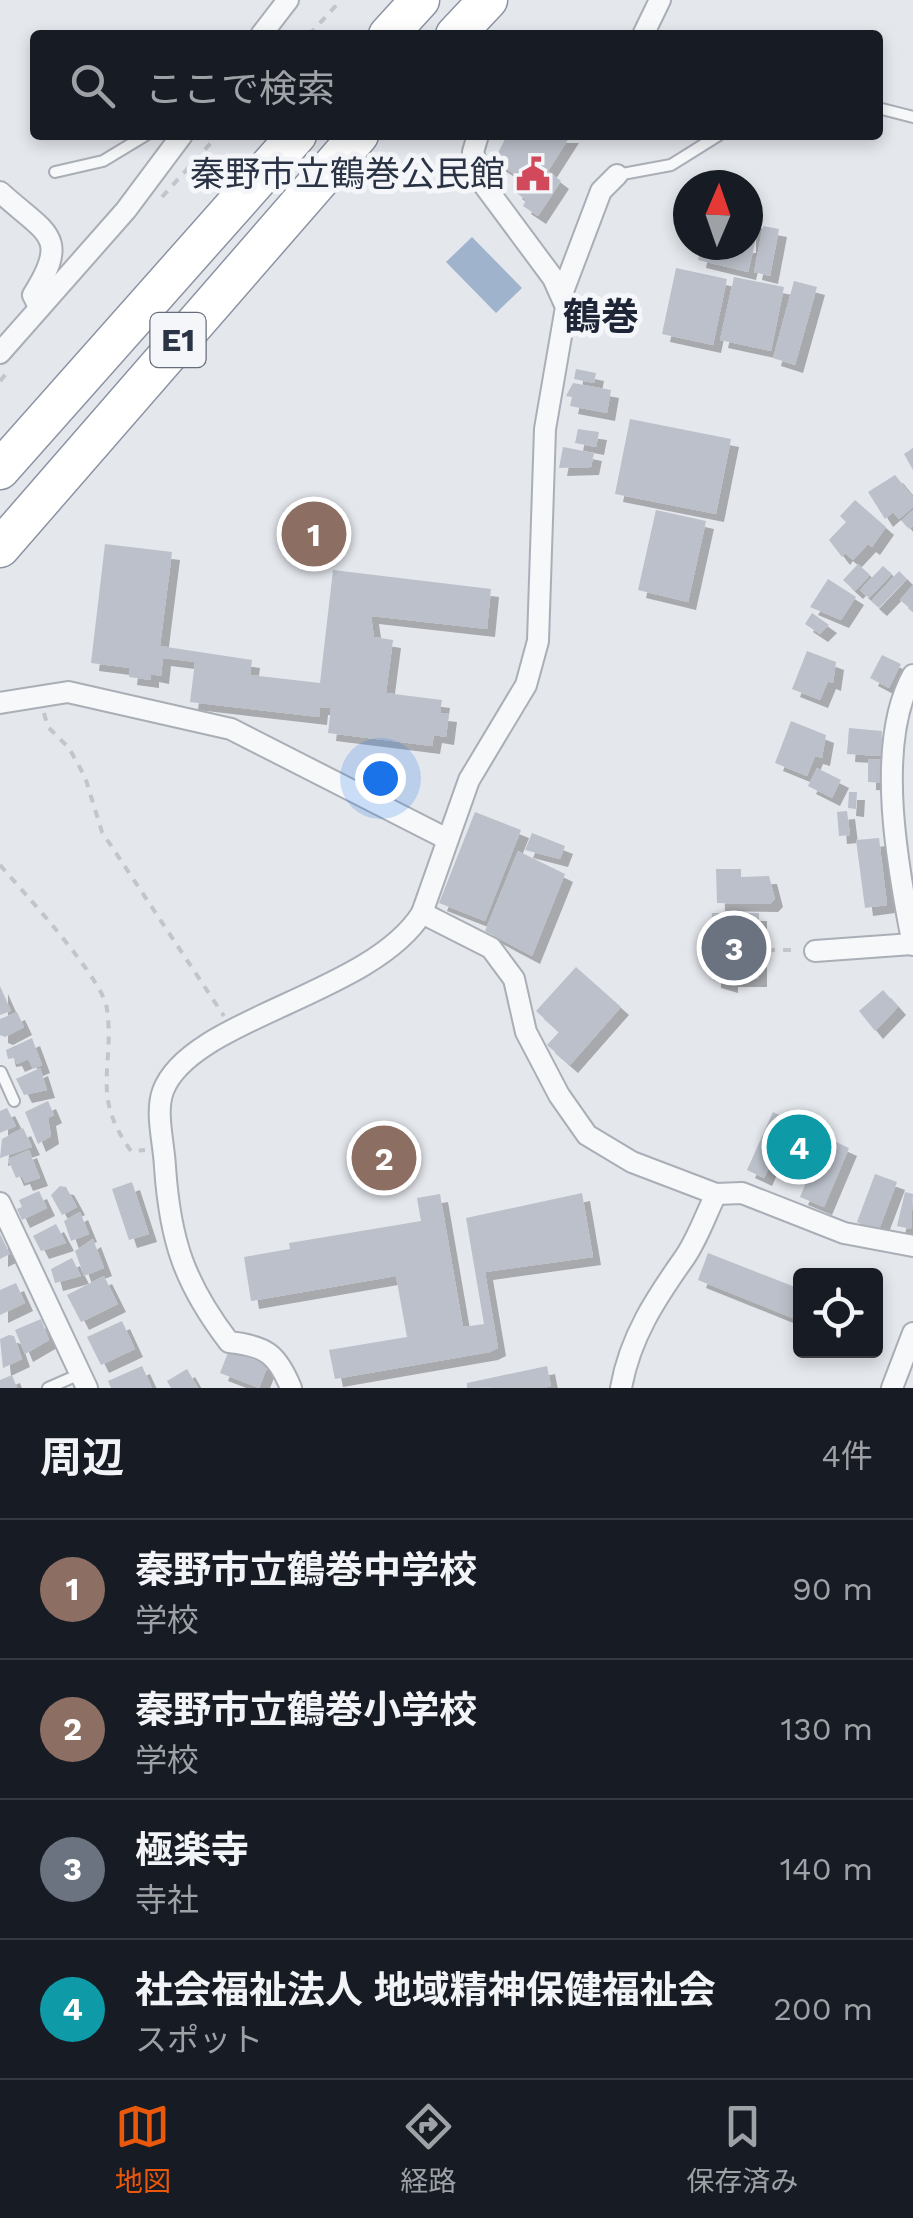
<!DOCTYPE html>
<html lang="ja">
<head>
<meta charset="utf-8">
<style>
  body { margin:0; font-family:"Work Sans","Noto Sans JP",sans-serif; background:#20242c; color:#f1f3f6 }
  .controls { position:absolute; right:30px; bottom:30px; display:grid; overflow:hidden; border-radius:10px; box-shadow:0 5px 15px #0003 }
  .controls button { width:90px; height:90px; display:grid; place-items:center; padding:0; border:0; border-bottom:2px solid #363941; background:#171b24; color:#f1f3f6; font:50px sans-serif }
  .compass { position:absolute; left:673px; top:170px; width:90px; height:90px; border-radius:50%; background:#171b24; box-shadow:0 5px 15px #0003; rotate:2deg }
  .you { position:absolute; left:380px; top:778px; width:35px; height:35px; margin:-25px; border:8px solid #fff; border-radius:50%; background:#1a73e8; box-shadow:0 0 0 15px #1a73e833 }
  .badge { display:grid; place-items:center; width:65px; height:65px; border-radius:50%; background:#ea580c; color:#fff; font-size:32px; font-weight:700 }
  .pin { position:absolute; translate:-50% -50%; border:5px solid #fff; box-shadow:0 2px 10px #0006 }
  .list { margin:0; padding:0; list-style:none }
  h2 { display:flex; justify-content:space-between; align-items:center; height:130px; margin:0; padding:0 40px; font-size:42px }
  h2 small { font-size:32px; font-weight:400; color:#9ea1a6 }
  .list li { display:grid; grid-template-columns:65px 1fr auto; gap:30px; align-items:center; box-sizing:border-box; height:140px; padding:0 40px; border-top:2px solid #363941 }
  .list b { display:block; font-size:38px; white-space:nowrap }
  .list p { margin:0; font-size:32px; white-space:nowrap; color:#9ea1a6 }
  .list em { font-size:32px; font-style:normal; color:#9ea1a6 }
  .icon { flex:none; width:55px; height:55px; fill:none; stroke:currentColor; stroke-width:2; stroke-linecap:round; stroke-linejoin:round }
  .map { position:relative; flex:none; width:913px; height:1388px; overflow:hidden }
  .search { position:absolute; background:#171b24; box-shadow:0 5px 15px #0003; left:30px; right:30px; top:30px; height:110px; display:flex; align-items:center; gap:25px; box-sizing:border-box; padding:0 35px; border-radius:10px; color:#9ea1a6; font-size:38px }
  .sheet { height:690px; background:#171b24 }
  nav { display:flex; justify-content:space-around; align-items:center; box-sizing:border-box; height:140px; border-top:2px solid #363941; background:#171b24; font-size:28px; color:#9ea1a6 }
  nav a { display:grid; justify-items:center; gap:5px }
  nav .on { color:#ea580c }
  .map>svg:first-child { display:block }
</style>
</head>
<body>
<div class="map">
<svg width="913" height="1388" viewBox="0 0 913 1388">
  <defs>
    <filter id="shadow"><feDropShadow dx="8" dy="8" stdDeviation="0" flood-color="#0004"/></filter>
  </defs>
  <rect width="100%" height="100%" fill="#e4e7ec"/>
  <!-- water -->
  <path fill="#9fb4cc" d="M472,237L522,288L496,313L446,262Z"/>
  <!-- building -->
  <g fill="#bbc0ca" filter="url(#shadow)">
    <path d="M507,135H571L548,171L561,181L538,216L523,206L526,200L514,191L519,177L494,161Z"/>
    <path d="M748,219L760,222L748,272L698,260L701,245H748Z"/>
    <path d="M763,226L779,229L770,276L754,272Z"/>
    <path d="M676,268L727,279L713,345L662,334Z"/>
    <path d="M734,277L784,287L771,351L720,340Z"/>
    <path d="M794,281L817,287L795,365L773,358Z"/>
    <path d="M576,369L596,373L594,383L574,379Z"/>
    <path d="M573,383L611,390L607,413L570,406L572,397L566,396Z"/>
    <path d="M630,419L731,439L716,514L615,494Z"/>
    <path d="M578,429L599,432L596,447L575,443Z"/>
    <path d="M563,447L594,453L591,467L559,468Z"/>
    <path d="M913,448V470L904,454Z"/>
    <path d="M895,475L913,497V507L899,519L893,512L885,519L868,492Z"/>
    <path d="M855,500L886,527L872,547L868,544L853,560L845,553L842,557L829,540L846,522L840,516Z"/>
    <path d="M656,510L706,521L688,602L638,590Z"/>
    <path d="M913,510V526L909,529L902,520Z"/>
    <path d="M105,544L172,552L160,646L252,660L250,675L320,683L333,570L491,589L487,629L371,616L374,637L393,640L386,693L442,700L440,713L449,714L446,737L434,735L432,746L328,733L331,708L320,707L319,717L190,702L195,662L163,658L161,676L151,674V680L129,677L130,668L91,663Z"/>
    <path d="M858,564L870,575L855,591L843,580Z"/>
    <path d="M883,566L892,574L869,598L860,590Z"/>
    <path d="M899,571L907,579L879,608L871,601Z"/>
    <path d="M828,579L856,597L841,620L810,607Z"/>
    <path d="M913,585V611L900,600Z"/>
    <path d="M812,613L829,625L820,634L805,624Z"/>
    <path d="M807,651L836,662L833,683L828,681L820,700L792,689Z"/>
    <path d="M882,655L901,664L889,688L870,678Z"/>
    <path d="M791,721L826,735L822,758L815,756L807,776L775,763Z"/>
    <path d="M849,728L882,731L881,756L847,754Z"/>
    <path d="M868,759L883,760V783L868,782Z"/>
    <path d="M817,768L841,780L832,798L808,786Z"/>
    <path d="M849,792H857L856,809L848,808Z"/>
    <path d="M847,811L850,835L839,836L837,812Z"/>
    <path d="M475,812L521,830L485,921L439,903Z"/>
    <path d="M532,833L565,846L560,859L525,850Z"/>
    <path d="M879,838L887,905L865,908L856,840Z"/>
    <path d="M518,851L565,874L532,956L485,931Z"/>
    <path d="M716,869H741V877L769,876L775,899L770,904L717,903Z"/>
    <path d="M712,913H759V979H730V985L713,980V964H708Z"/>
    <path d="M576,967L621,1007L570,1065L547,1045L559,1032L536,1011Z"/>
    <path d="M0,986L11,1011L0,1015Z"/>
    <path d="M883,990L898,1007L875,1031L859,1011Z"/>
    <path d="M17,1012L24,1027L5,1037L0,1035V1019Z"/>
    <path d="M32,1038L42,1065L33,1069L28,1059L17,1064L14,1058L8,1059L6,1050Z"/>
    <path d="M40,1068L47,1090L24,1095L16,1079Z"/>
    <path d="M48,1101L54,1115L48,1118L51,1136L38,1144L25,1112Z"/>
    <path d="M7,1108L16,1126L0,1133V1111Z"/>
    <path d="M773,1112L790,1120L764,1178L747,1170Z"/>
    <path d="M799,1118L821,1127L800,1177L778,1167Z"/>
    <path d="M23,1128L32,1147L0,1158L2,1139Z"/>
    <path d="M825,1137L849,1148L824,1207L800,1197Z"/>
    <path d="M29,1150L40,1178L25,1183L22,1176L16,1178L8,1159Z"/>
    <path d="M875,1174L897,1182L878,1232L857,1222Z"/>
    <path d="M132,1182L149,1234L129,1240L112,1189Z"/>
    <path d="M60,1186L66,1187L77,1207L62,1215L51,1195Z"/>
    <path d="M39,1191L47,1208L22,1220L17,1209L22,1207L19,1200Z"/>
    <path d="M905,1192L913,1194L911,1229L897,1226Z"/>
    <path d="M582,1193L593,1257L485,1272L498,1348L490,1352L335,1379L329,1350L407,1337L396,1276L251,1301L244,1257L290,1249L289,1243L421,1221L417,1198L440,1194L463,1327L484,1324L466,1218Z"/>
    <path d="M80,1212L89,1234L71,1241L64,1221Z"/>
    <path d="M56,1224L66,1243L41,1251L33,1236Z"/>
    <path d="M0,1234L10,1254L0,1259Z"/>
    <path d="M93,1239L104,1268L84,1276L75,1251Z"/>
    <path d="M708,1253L800,1289V1321L698,1280Z"/>
    <path d="M72,1258L81,1276L55,1283L51,1269Z"/>
    <path d="M104,1276L118,1304L81,1322L67,1295Z"/>
    <path d="M16,1283L25,1303L0,1315V1290Z"/>
    <path d="M41,1319L49,1340L25,1354L15,1330Z"/>
    <path d="M122,1321L135,1349L101,1365L87,1337Z"/>
    <path d="M9,1335L14,1336L22,1359L3,1368L0,1339Z"/>
    <path d="M229,1350L268,1365L259,1388L220,1373Z"/>
    <path d="M142,1366L152,1388H111L108,1381Z"/>
    <path d="M547,1366L551,1387L467,1388V1383Z"/>
    <path d="M187,1369L198,1388H171L167,1381Z"/>
    <path d="M12,1375L17,1388H0V1380Z"/>
  </g>
  <g fill="none" stroke-linecap="round" stroke-linejoin="round">
    <!-- lane casing -->
    <g stroke="#a9aeb7" stroke-width="14">
      <g id="lane">
        <path d="M878,108L913,117"/>
        <path d="M55,172L103,161L146,135"/>
        <path d="M617,175L671,165L719,135"/>
        <path d="M1,1072L14,1101"/>
        <path d="M48,1388L80,1374"/>
      </g>
    </g>
    <!-- street casing -->
    <g stroke="#a9aeb7" stroke-width="24">
      <g id="street">
        <path d="M261,35L288,0"/>
        <path d="M643,35L660,0"/>
        <path d="M0,192C46,234 71,235 33,295L39,307"/>
        <path d="M562,294L601,191L617,175"/>
        <path d="M0,353L126,210L182,135"/>
        <path d="M913,675C874,744 898,870 913,945"/>
        <path d="M0,703L68,692L231,729L447,839"/>
        <path d="M422,913L491,948L514,979L526,1032L559,1095L587,1135L632,1162L716,1194L742,1193L844,1233L913,1246"/>
        <path d="M815,951L912,944"/>
        <path d="M0,1203L87,1388"/>
        <path d="M291,1388C277,1354 266,1346 229,1342C184,1283 170,1240 165,1167C164,1143 155,1113 163,1091C190,1018 371,995 422,913L469,780L526,685L538,641L545,429L566,307L553,278L481,181L473,152L478,135"/>
        <path d="M621,1388C630,1337 656,1298 685,1257C698,1238 706,1214 716,1194"/>
        <path d="M892,1388L913,1333"/>
      </g>
    </g>
    <!-- highway casing -->
    <g stroke="#8b94a3" stroke-width="41">
      <g id="highway">
        <path d="M388,35L420,0"/>
        <path d="M455,35L488,0"/>
        <path d="M0,470L297,135"/>
        <path d="M0,548L359,135"/>
      </g>
    </g>
    <!-- path -->
    <g stroke="#c2c5cb" stroke-width="4" stroke-dasharray="8 8" stroke-linecap="butt">
      <path d="M309,35L341,0"/>
      <path d="M162,197L218,135"/>
      <path d="M0,381L10,369"/>
      <path d="M44,713L48,727L69,748L85,777L102,832L224,1016"/>
      <path d="M0,865C24,893 103,978 107,1009C115,1069 90,1094 131,1151L145,1150"/>
      <path d="M767,950H797"/>
    </g>
    <!-- lane -->
    <use href="#lane" stroke="#f7f8fa" stroke-width="10"/>
    <!-- street -->
    <use href="#street" stroke="#f7f8fa" stroke-width="20"/>
    <!-- highway -->
    <use href="#highway" stroke="#fff" stroke-width="38"/>
  </g>
  <!-- icons -->
  <defs>
    <g id="civic-bare" transform="scale(2.7)"><path d="M-.6-6.5H3V-4.5H.6V-3L4-1V1h2V6H-6V1h2V-1L-.6-3ZM-1.2 2.5V6h2.4V2.5Z" fill="#d1495b" stroke="#f4f6f9" stroke-width="2.5" paint-order="stroke"/></g>
  </defs>
  <g fill-rule="evenodd">
    <use href="#civic-bare" x="533" y="174"/>
  </g>
  <g text-anchor="middle" stroke-width="10" stroke-linejoin="round" paint-order="stroke">
    <!-- shield labels -->
    <rect fill="#f4f6f9" stroke="#676e7b" stroke-width="2.5" x="150.5" y="313" width="55" height="54" rx="8"/>
    <g font-size="32" font-weight="bold" fill="#2b3445">
      <text x="178" y="351">E1</text>
    </g>
    <!-- poi labels -->
    <g font-size="35" fill="#2b3445" stroke="#f4f6f9" text-anchor="end">
      <text x="505" y="186">秦野市立鶴巻公民館</text>
    </g>
    <!-- neighbourhood labels -->
    <g font-size="38" font-weight="bold" fill="#1d2536" stroke="#f4f6f9">
      <text x="601" y="330">鶴巻</text>
    </g>
  </g>
</svg>
<div class="controls">
<button><svg class="icon" aria-label="locate" viewBox="0 0 24 24"><circle cx="12" cy="12" r="6"/><path d="M12 2v4M12 18v4M2 12h4M18 12h4"/></svg></button>
</div>
<svg class="compass" viewBox="-18 -18 36 36"><path d="M0-13l5 13h-10z" fill="#e53935"/><path d="M0 13l5-13h-10z" fill="#9ea1a6"/></svg>
<div class="you"></div>
<div class="pin badge" style="left:314px;top:534px;background:#8d6e63">1</div>
<div class="pin badge" style="left:384px;top:1158px;background:#8d6e63">2</div>
<div class="pin badge" style="left:734px;top:948px;background:#6b7280">3</div>
<div class="pin badge" style="left:799px;top:1147px;background:#0f9aa8">4</div>
<div class="search"><svg class="icon" aria-label="search" viewBox="0 0 24 24"><circle cx="10" cy="10" r="6"/><path d="M15 15l6 6"/></svg>ここで検索</div>
</div>
<section class="sheet">
<h2>周辺<small>4件</small></h2>
<ul class="list">
<li><span class="badge" style="background:#8d6e63">1</span><div><b>秦野市立鶴巻中学校</b><p>学校</p></div><em>90 m</em></li>
<li><span class="badge" style="background:#8d6e63">2</span><div><b>秦野市立鶴巻小学校</b><p>学校</p></div><em>130 m</em></li>
<li><span class="badge" style="background:#6b7280">3</span><div><b>極楽寺</b><p>寺社</p></div><em>140 m</em></li>
<li><span class="badge" style="background:#0f9aa8">4</span><div><b>社会福祉法人 地域精神保健福祉会</b><p>スポット</p></div><em>200 m</em></li>
</ul>
</section>
<nav>
<a class="on"><svg class="icon" aria-label="map" viewBox="0 0 24 24"><path d="M3 6l6-2 6 2 6-2v14l-6 2-6-2-6 2zM9 4v14M15 6v14"/></svg>地図</a>
<a><svg class="icon" aria-label="directions" viewBox="0 0 24 24"><path d="M12 3l9 9-9 9-9-9zM9 14v-3h6M13 9l2 2-2 2"/></svg>経路</a>
<a><svg class="icon" aria-label="saved" viewBox="0 0 24 24"><path d="M7 4h10v16l-5-4-5 4z"/></svg>保存済み</a>
</nav>
</body>
</html>
